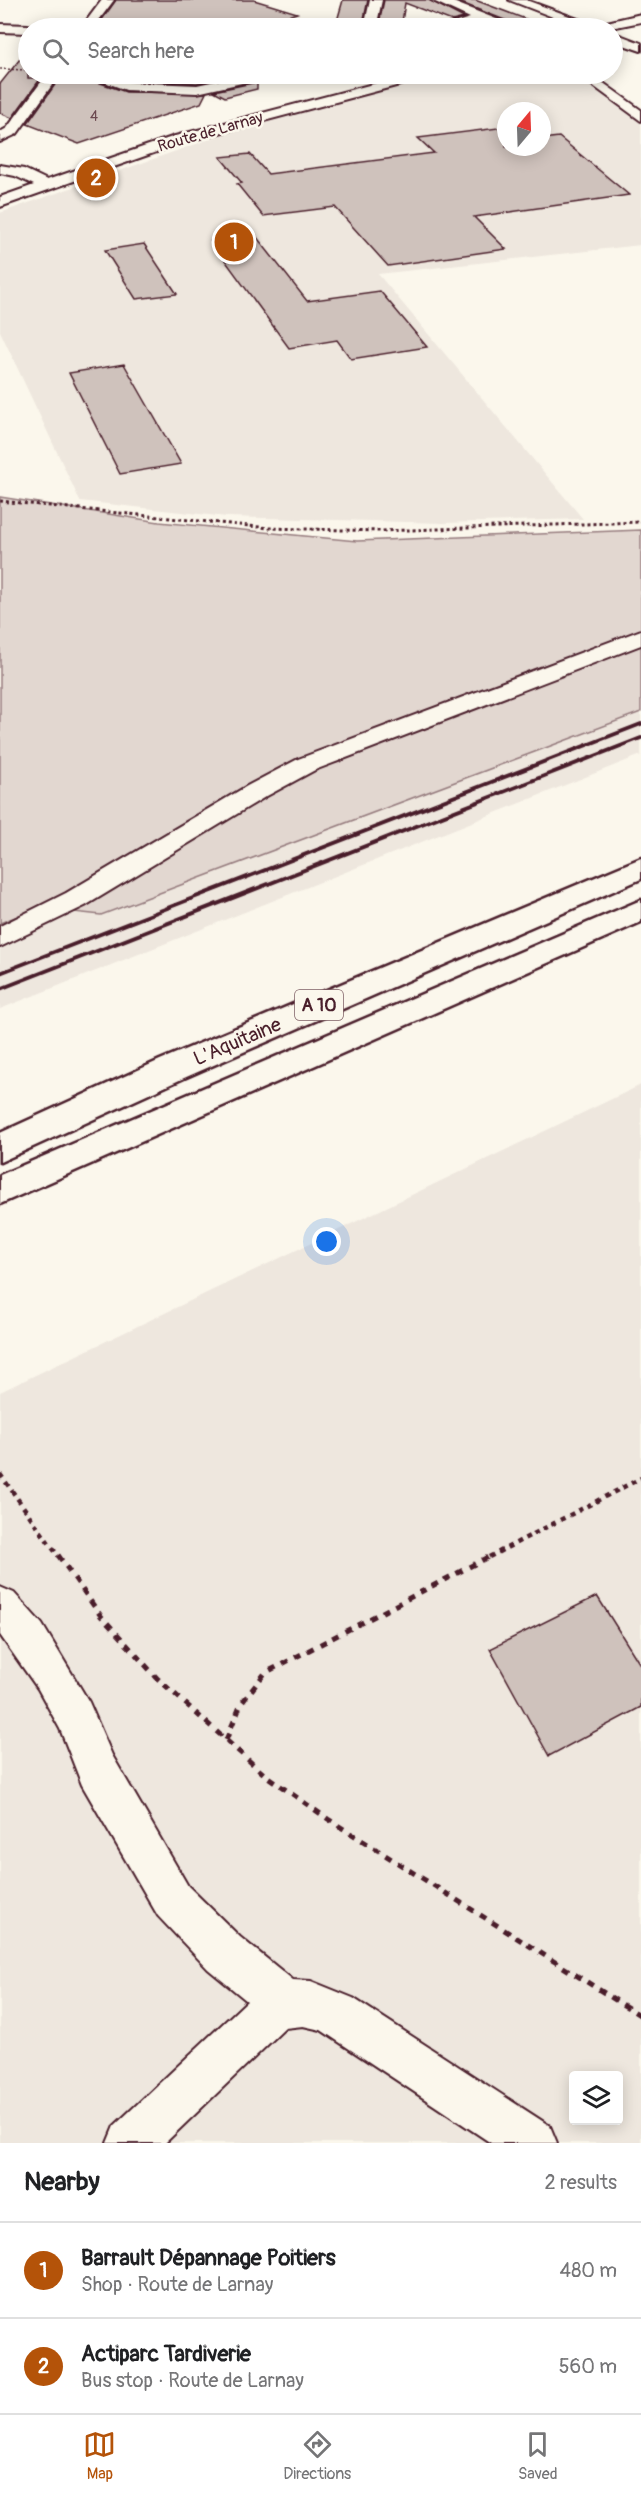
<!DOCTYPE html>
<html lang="en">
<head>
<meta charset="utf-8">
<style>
  body { margin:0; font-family:Pangolin,sans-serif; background:#f2f2f2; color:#202124 }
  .controls { position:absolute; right:18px; bottom:18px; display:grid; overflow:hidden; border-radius:6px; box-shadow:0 3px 15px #0003 }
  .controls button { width:54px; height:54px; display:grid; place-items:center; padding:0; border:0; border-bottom:2px solid #e0e0e0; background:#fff; color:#202124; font:30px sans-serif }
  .compass { position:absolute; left:497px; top:102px; width:54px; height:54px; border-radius:50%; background:#fff; box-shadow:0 3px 15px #0003; rotate:19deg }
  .you { position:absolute; left:327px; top:1242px; width:21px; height:21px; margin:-15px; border:4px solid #fff; border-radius:50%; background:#1a73e8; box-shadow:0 0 0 9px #1a73e833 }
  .badge { display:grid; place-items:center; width:39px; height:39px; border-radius:50%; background:#b45309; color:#fff; font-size:20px; font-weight:700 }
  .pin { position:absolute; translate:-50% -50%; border:3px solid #fff; box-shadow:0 2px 6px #0006 }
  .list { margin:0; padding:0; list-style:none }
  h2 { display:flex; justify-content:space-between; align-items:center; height:78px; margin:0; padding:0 24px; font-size:26px }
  h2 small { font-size:20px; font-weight:400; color:#757577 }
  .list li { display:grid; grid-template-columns:39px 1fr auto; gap:18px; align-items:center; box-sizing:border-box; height:96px; padding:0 24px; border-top:2px solid #e0e0e0 }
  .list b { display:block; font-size:22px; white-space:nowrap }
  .list p { margin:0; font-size:20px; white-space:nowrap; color:#757577 }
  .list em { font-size:20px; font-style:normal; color:#757577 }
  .icon { flex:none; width:33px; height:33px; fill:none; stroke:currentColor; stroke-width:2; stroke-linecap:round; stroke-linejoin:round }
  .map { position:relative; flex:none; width:641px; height:2143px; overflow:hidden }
  .search { position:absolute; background:#fff; box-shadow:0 3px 15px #0003; left:18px; right:18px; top:18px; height:66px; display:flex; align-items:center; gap:15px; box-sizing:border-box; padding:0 21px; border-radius:33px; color:#757577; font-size:22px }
  .sheet { height:270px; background:#fff }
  nav { display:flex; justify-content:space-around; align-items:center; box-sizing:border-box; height:84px; border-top:2px solid #e0e0e0; background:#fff; font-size:16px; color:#757577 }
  nav a { display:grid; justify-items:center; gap:3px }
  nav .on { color:#b45309 }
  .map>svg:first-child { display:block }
</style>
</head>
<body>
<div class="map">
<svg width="641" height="2143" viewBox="0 0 641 2143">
  <rect width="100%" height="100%" fill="#fbf7ec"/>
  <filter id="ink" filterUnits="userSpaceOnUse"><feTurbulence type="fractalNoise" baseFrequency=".0167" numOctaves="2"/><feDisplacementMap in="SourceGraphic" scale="12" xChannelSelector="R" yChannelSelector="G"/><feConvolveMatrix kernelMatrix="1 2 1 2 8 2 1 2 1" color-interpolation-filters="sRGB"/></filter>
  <g filter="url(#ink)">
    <!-- built -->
    <g fill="#eee7de" fill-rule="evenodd">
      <path d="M441,74H577L641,119V245L378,274L583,519L443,523L227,517L80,501L0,331V213L230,132ZM506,111H542V147H506Z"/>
      <path d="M641,712V755L0,1009V923L38,908L101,915Z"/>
      <path d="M641,1085V2143H0V1392ZM574,2076H618V2120H574Z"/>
    </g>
    <!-- green -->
    <path fill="#e2d7d0" stroke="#967b7e" stroke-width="1.5" d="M0,497L159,522L357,541L641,530V712L101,915L38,908L0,923Z"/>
    <!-- building -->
    <g fill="#cfc2bc" stroke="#4a1f2b" stroke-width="1.5">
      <path d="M116,0H254L297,13L260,25V28H102L101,21Z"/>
      <path d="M343,0H368L362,28H335Z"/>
      <path d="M384,0H429L464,18L452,21L405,3L401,28H378Z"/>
      <path d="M454,0H475L544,26V28H513L516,27L515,24Z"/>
      <path d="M28,49V78H41L12,118L0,113V84Z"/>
      <path d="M154,74H240L197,83L126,79L144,80Z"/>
      <path d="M59,79H89L126,92L206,93L201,103L79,144L27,124Z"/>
      <path d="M257,82V89L225,97L214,91Z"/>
      <path d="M506,127V147H542V139L559,137L629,195L474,217L506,249L388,266L335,207L263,216L237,184L242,183L220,157L250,154L268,174L434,153L418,138Z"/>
      <path d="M255,235L307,301L380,291L427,347L351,359L337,340L289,348L211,241Z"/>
      <path d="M144,244L177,294L136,299L105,250Z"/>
      <path d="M124,364L181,464L120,474L69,373Z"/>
      <path d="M597,1596L641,1666V1707L549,1756L490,1649Z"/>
    </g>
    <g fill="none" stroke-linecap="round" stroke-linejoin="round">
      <!-- minor casing -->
      <g stroke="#4a1f2b" stroke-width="4">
        <g id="minor">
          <path d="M102,0H114L93,28H81Z"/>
          <path d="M370,0H382L376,28H364Z"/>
          <path d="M431,0H448L514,26L503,28L483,21L462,28H445L447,25L470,18Z"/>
          <path d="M509,0H526L594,25L641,14V22L611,28H581Z"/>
          <path d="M0,24L28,25L34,28H28V33L0,32Z"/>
          <path d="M612,32L641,43V51L612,41Z"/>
          <path d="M47,74H60L17,134L0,142V132L7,128Z"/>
          <path d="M83,74H107L127,82L197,85L248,74H271L269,77L197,93L126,90Z"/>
          <path d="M411,74H432L430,77L185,142L0,207V197L34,185L15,176L0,173V165L24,169L47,180L175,136Z"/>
          <path d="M577,74H591L641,110V121Z"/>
          <path d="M641,630V645L315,770L265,797L85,906L0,947V926L66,893L247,786L298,759Z"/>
          <path d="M0,1587L14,1593L42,1624L89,1702L112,1755L188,1886L240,1937L293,1980L311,1981L353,1998L550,2126L557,2143H491L321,2030L303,2026L285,2028L165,2143H107L114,2126L247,2001L208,1969L158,1916L82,1785L60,1729L38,1689L0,1635Z"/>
        </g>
      </g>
      <!-- highway casing -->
      <g stroke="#4a1f2b" stroke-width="5">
        <g id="highway">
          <path d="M641,858V879L184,1078L0,1162V1133L160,1060Z"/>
          <path d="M641,900V922L0,1204V1175Z"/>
        </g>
      </g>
      <!-- path-far3 -->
      <path stroke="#4a1f2b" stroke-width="1.5" stroke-dasharray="2 2" stroke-linecap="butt" d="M0,69L28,70"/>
      <!-- path-far2 -->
      <path stroke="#4a1f2b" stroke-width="3" stroke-dasharray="3 3" stroke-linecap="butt" d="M0,501L269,528L380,531L641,522"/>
      <!-- path-far1 -->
      <g stroke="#4a1f2b" stroke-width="4.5" stroke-dasharray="5 5" stroke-linecap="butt">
        <path d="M0,1474L59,1557"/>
        <path d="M489,1557L641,1478"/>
      </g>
      <!-- path -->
      <g stroke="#4a1f2b" stroke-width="5" stroke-dasharray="7 7" stroke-linecap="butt">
        <path d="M58,1555L101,1616L157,1678L265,1775L328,1819L641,2016"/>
        <path d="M226,1740L241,1704L265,1673L492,1555"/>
      </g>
      <!-- minor -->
      <use href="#minor" fill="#fbf7ec" fill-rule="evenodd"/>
      <!-- highway -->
      <use href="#highway" fill="#fbf7ec" fill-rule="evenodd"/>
      <!-- rail -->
      <g stroke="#4a1f2b" stroke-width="4">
        <path d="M0,973L641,724"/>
        <path d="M0,989L641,738"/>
      </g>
    </g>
  </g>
  <g text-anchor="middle" stroke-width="5" stroke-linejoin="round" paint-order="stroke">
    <!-- far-number labels -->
    <g font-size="14" fill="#6b484f">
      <text x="94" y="121">4</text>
    </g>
    <!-- far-street labels -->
    <g font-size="16" fill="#4a1f2b" stroke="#fbf7ec">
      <text transform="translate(210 131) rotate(-16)" y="6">Route de Larnay</text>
    </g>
    <!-- shield labels -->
    <rect fill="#fbf7ec" stroke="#7f6065" stroke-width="1.5" x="295" y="990" width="48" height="30" rx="4.5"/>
    <g font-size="18" font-weight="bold" fill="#4a1f2b">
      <text x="319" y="1011">A 10</text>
    </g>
    <!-- street labels -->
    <g font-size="20" fill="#4a1f2b" stroke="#fbf7ec">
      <text transform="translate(237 1041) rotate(-23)" y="7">L'Aquitaine</text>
    </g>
  </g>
</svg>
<div class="controls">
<button><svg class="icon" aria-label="layers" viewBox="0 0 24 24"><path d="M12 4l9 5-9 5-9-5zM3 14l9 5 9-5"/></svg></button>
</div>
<svg class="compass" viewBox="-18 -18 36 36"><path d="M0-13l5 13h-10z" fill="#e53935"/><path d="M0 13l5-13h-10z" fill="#757577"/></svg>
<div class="you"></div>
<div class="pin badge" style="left:234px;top:242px">1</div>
<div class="pin badge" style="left:96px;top:178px">2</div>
<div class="search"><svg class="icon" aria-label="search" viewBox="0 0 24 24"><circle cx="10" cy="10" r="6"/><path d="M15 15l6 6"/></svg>Search here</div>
</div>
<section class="sheet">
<h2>Nearby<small>2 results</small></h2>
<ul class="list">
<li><span class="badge">1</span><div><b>Barrault Dépannage Poitiers</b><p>Shop · Route de Larnay</p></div><em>480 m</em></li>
<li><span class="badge">2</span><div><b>Actiparc Tardiverie</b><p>Bus stop · Route de Larnay</p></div><em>560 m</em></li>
</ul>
</section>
<nav>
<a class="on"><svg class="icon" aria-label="map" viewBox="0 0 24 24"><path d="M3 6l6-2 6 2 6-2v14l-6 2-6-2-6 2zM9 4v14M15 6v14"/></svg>Map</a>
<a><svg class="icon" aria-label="directions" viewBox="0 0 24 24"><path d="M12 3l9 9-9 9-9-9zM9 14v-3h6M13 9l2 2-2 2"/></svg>Directions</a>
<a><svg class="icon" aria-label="saved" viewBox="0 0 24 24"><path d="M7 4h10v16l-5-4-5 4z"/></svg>Saved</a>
</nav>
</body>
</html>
